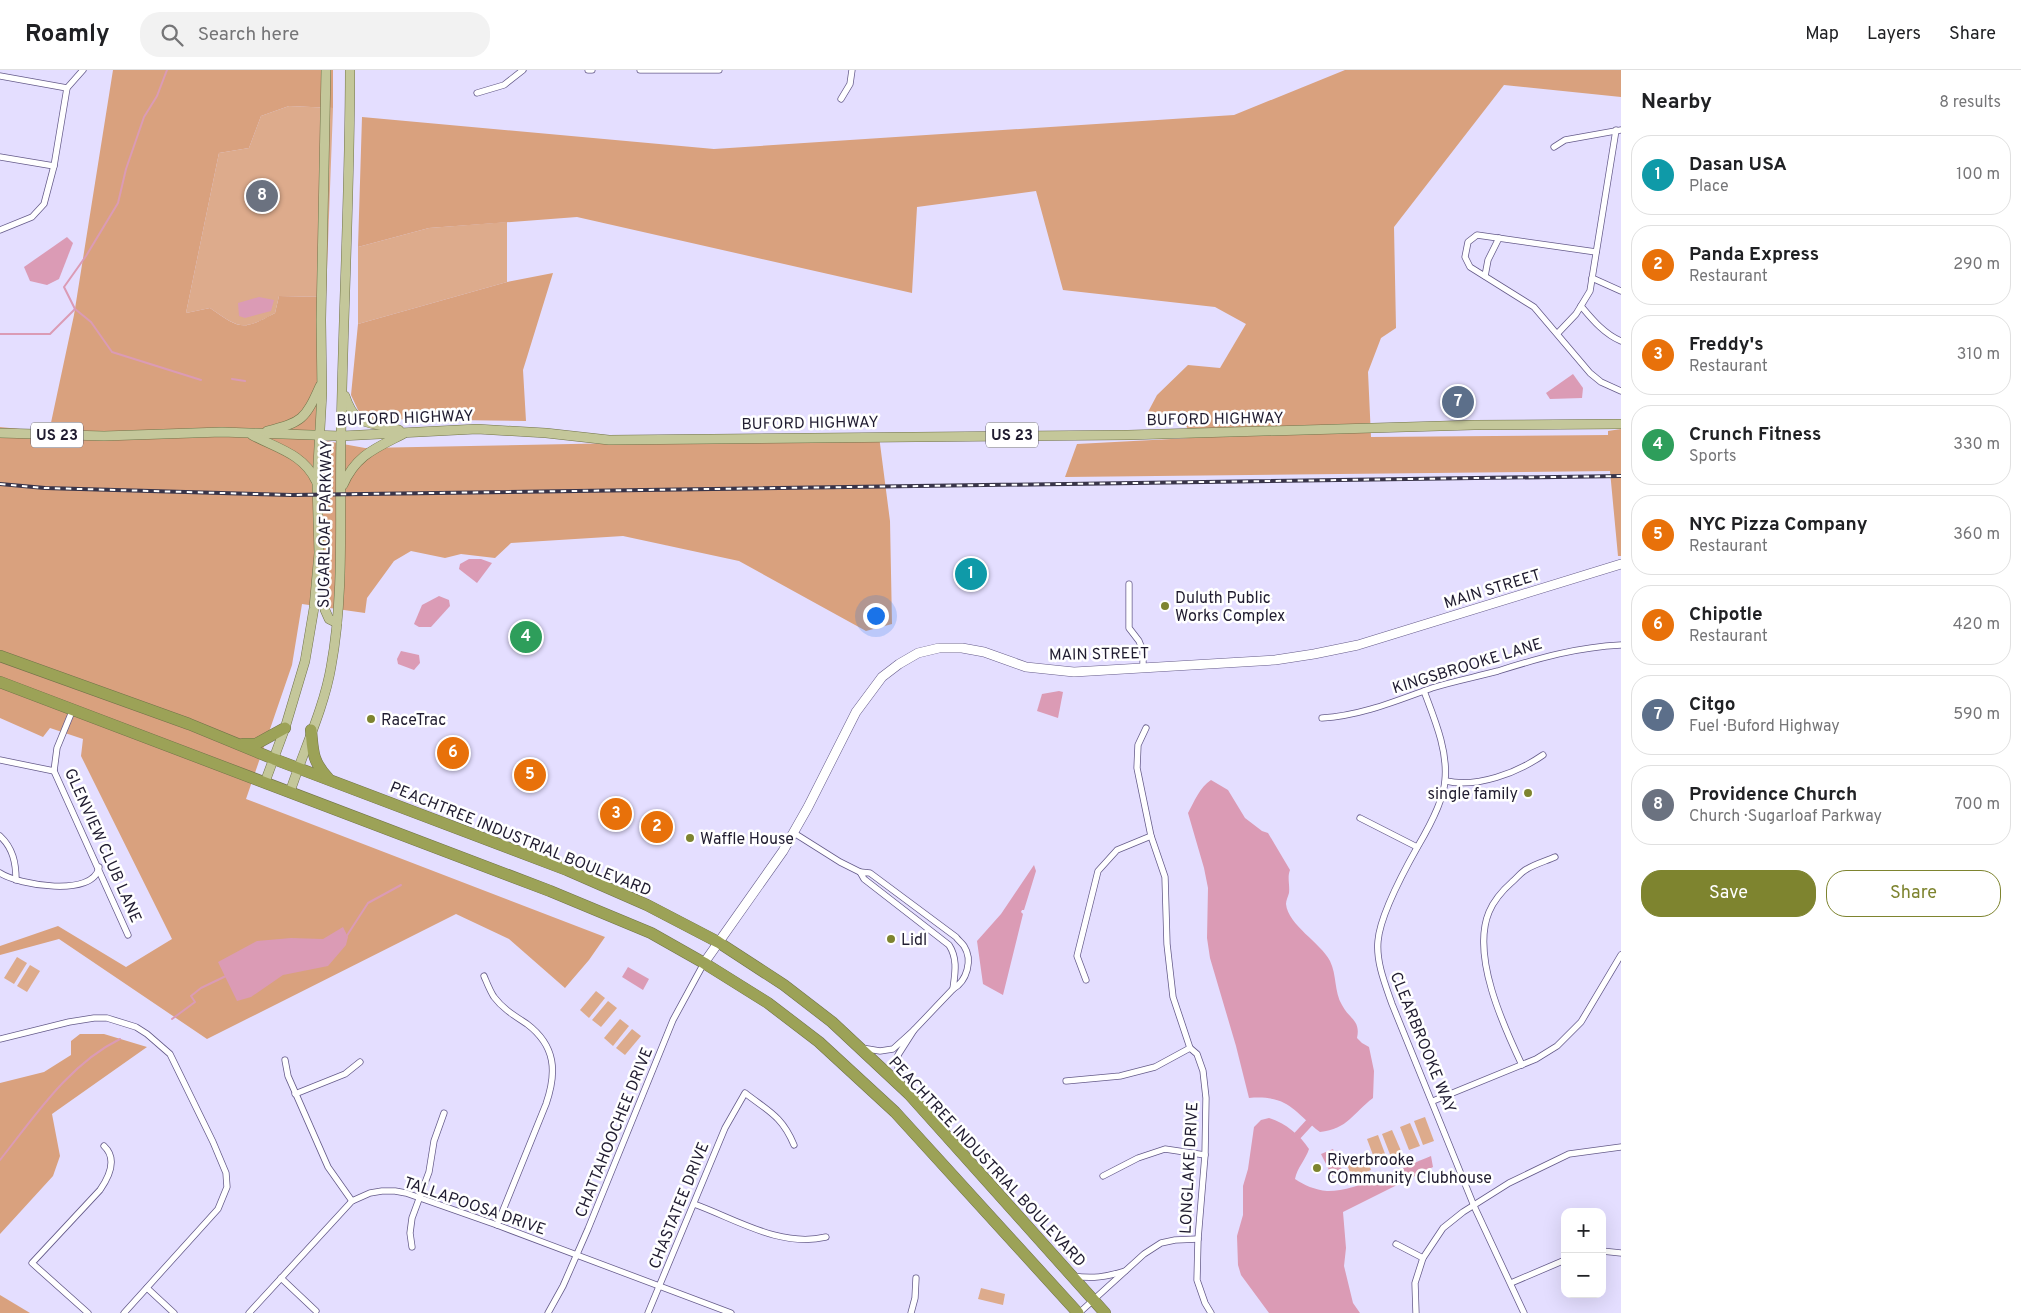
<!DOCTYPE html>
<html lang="en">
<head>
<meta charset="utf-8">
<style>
  body { margin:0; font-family:Overpass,sans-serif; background:#f2f2f2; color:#202124 }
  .controls { position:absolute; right:15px; bottom:15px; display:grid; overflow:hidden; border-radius:10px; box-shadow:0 5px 20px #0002 }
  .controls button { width:45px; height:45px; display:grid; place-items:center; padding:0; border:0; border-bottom:1px solid #e0e0e0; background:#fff; color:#202124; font:25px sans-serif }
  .you { position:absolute; left:875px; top:545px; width:18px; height:18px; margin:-12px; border:4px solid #fff; border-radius:50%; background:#1a73e8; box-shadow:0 0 0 8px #1a73e833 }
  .badge { display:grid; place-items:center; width:32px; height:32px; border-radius:50%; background:#7e842f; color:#fff; font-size:16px; font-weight:700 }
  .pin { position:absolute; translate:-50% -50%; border:2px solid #fff; box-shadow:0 1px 5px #0006 }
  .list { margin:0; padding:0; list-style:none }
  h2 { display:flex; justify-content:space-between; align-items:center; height:65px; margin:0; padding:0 20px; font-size:21px }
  h2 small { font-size:16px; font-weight:400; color:#757577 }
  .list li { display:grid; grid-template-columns:32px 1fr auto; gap:15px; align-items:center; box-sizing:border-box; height:80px; margin:0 10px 10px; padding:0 10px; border:1px solid #e0e0e0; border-radius:20px }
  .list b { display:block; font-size:19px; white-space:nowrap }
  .list p { margin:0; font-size:16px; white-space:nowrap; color:#757577 }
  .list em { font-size:16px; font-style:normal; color:#757577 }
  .actions { display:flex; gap:10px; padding:15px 20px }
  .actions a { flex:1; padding:11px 0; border:1px solid #7e842f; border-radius:20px; text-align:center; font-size:18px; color:#7e842f }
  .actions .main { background:#7e842f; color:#fff }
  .icon { flex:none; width:28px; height:28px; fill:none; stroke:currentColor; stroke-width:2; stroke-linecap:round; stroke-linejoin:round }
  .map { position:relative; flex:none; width:1621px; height:1243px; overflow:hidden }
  header { display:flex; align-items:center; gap:30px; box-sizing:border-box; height:70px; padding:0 25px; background:#fff; border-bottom:1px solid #e0e0e0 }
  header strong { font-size:24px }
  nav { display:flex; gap:28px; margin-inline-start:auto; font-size:18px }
  .search { width:350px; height:45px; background:#f2f2f2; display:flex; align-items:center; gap:12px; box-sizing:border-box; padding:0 18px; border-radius:20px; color:#757577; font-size:19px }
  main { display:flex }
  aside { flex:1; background:#fff }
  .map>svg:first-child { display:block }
</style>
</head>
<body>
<header>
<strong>Roamly</strong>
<div class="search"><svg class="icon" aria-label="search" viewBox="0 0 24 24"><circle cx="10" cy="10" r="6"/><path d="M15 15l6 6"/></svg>Search here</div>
<nav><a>Map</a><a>Layers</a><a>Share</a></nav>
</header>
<main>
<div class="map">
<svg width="1621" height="1243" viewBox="0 0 1621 1243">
  <rect width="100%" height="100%" fill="#e4deff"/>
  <!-- green -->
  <g fill="#ddab8c">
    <path d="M289,36L333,38L326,227L279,226L275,243C243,261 240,259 210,238L186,243L219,83L249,78L261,46Z"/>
    <path d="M507,152V212L358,254V177L429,158Z"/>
    <path d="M17,887L27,893L14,914L4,908Z"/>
    <path d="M30,895L40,901L27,922L17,916Z"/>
    <path d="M596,921L605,928L589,948L580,940Z"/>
    <path d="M608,931L617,938L601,957L592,950Z"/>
    <path d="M620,949L629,956L613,976L604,968Z"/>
    <path d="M632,959L641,966L625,985L616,978Z"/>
    <path d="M1425,1047L1434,1071L1423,1075L1414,1051Z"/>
    <path d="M1410,1053L1420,1076L1409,1080L1400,1057Z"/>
    <path d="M1392,1060L1402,1083L1391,1087L1382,1064Z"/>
    <path d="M1378,1065L1387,1089L1376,1093L1367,1069Z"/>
    <path d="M1366,1086L1371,1100L1352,1108L1347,1094Z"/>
    <path d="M981,1218L1005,1224L1003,1235L978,1229Z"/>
  </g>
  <!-- forest -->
  <g fill="#d9a17e">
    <path d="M113,0H333V38L289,36L261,46L249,78L219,83L186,243L210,238C240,259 242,261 275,243L279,226L326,227L321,370L365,378L673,372L879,366L890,451L892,554L866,561L739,491L623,466L511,473L495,488L461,484L445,488L411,481L394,491L367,528L365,543L302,534L292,595L246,729L605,867L589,890L565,918L509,869L456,844L207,969L59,869L0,885V876L58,856L126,897L172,869L81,686L83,669L50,658L43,667L0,648V357L49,362L74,245Z"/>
    <path d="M1345,0H1621V27L1504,15L1394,157L1396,258L1381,268L1368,302L1371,367L1608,365V361L1621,359V486H1618L1610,401L1065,407L1077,374L1190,368L1184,348L1148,342L1157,325L1188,295L1220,298L1246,254L1215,237L1063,220L1036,121L917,137L912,223L577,147L429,158L358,177L362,47L714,79L1234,45Z"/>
    <path d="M553,203L523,300L526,351L377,349L365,347L358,340L351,325L358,254L507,212Z"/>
    <path d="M80,964H104L147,977L52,1044L60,1086L53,1106L0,1164V1013L44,1002L71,985V971Z"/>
    <path d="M0,1225L30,1243H0Z"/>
  </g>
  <!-- water -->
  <g fill="#db9bb5">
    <path d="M67,167L73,173L59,209L47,215L30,211L24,197Z"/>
    <path d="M259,227L274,230L271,241L245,248L239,246L238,233Z"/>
    <path d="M1573,304L1583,318L1582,328L1550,329L1546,323Z"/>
    <path d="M469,489H481L492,493L477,513L459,499L460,494Z"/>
    <path d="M439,526L449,530L450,536L431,557H419L414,554L422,535Z"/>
    <path d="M401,581L419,585L420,593L414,600L398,594L397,589Z"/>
    <path d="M1059,621L1063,622L1058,648L1037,641L1042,624Z"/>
    <path d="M1211,710L1228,720L1245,748L1262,761L1268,763L1290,800C1287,808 1290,814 1289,823C1288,827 1286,830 1286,834C1288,855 1321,873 1330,891C1337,905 1334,922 1342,935C1349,949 1361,950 1357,968L1362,973L1369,977L1374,1001L1373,1028C1353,1043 1348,1059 1320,1062C1292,1040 1289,1025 1249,1028L1236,976L1210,888L1207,868L1208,818L1204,798L1188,743C1194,732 1200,717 1211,710Z"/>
    <path d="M1034,795L1036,801L1024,840H1022L1021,842L1023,844L1003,925L983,914L977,871L1001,844Z"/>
    <path d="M343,857L348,867L346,875L328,896L283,905L251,927L237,931L218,892L257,871L291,868L323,869Z"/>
    <path d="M628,897L649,909L643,920L622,907Z"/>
    <path d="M1269,1048C1285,1053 1300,1065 1309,1079C1306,1089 1297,1098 1295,1109C1304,1115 1315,1120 1327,1121C1356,1122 1403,1097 1431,1086L1433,1097L1343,1142L1346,1178L1344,1196L1353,1233L1360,1243H1269L1241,1205L1238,1195L1237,1166L1243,1145V1116L1248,1099L1254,1057L1261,1050Z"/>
    <path d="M1333,1079L1343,1102L1330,1107V1102L1321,1084Z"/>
  </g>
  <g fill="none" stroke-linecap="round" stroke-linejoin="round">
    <!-- stream -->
    <g stroke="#db9bb5" stroke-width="2">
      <path d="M167,0L157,26L144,47L126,99L118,133L86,186L64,217L75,239L91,252L112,282L201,310"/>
      <path d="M0,264H50L75,239"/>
      <path d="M232,309L245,311"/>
      <path d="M346,867L368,833L401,815"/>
      <path d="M172,949L195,932L191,926L201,918L226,906"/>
      <path d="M0,1090C35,1046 69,994 120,969"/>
    </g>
    <!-- canal -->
    <path stroke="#db9bb5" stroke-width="8" d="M1298,1065L1309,1053"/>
    <!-- street casing -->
    <g stroke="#655b8a" stroke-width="7">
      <g id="street">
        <path d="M588,0H592"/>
        <path d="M640,0H719"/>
        <path d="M0,6L67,18"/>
        <path d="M477,23L504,15L523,0"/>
        <path d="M841,29L850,14L852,0"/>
        <path d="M1554,77L1565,70L1621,60"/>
        <path d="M0,87L54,96"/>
        <path d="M0,160L32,147L44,134L54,96L67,18L83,0"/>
        <path d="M1596,182L1477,165L1468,172L1465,187L1470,197L1534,237L1590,303L1601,312L1621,321"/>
        <path d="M1485,206L1488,190L1499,168"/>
        <path d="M1592,208L1621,221"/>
        <path d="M1581,236C1592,249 1604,264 1621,271"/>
        <path d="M1558,263L1576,244L1590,221L1616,60"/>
        <path d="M1129,514V558L1139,571L1143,581V597"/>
        <path d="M1424,621C1434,648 1448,680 1445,710C1444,730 1428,759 1418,776C1405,799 1380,846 1378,871C1376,892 1385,914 1392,934L1474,1136L1524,1243"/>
        <path d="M73,639L57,678L54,701L128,865"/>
        <path d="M1322,648C1360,646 1396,631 1432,618C1454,611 1476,607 1498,601C1539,588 1578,577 1621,575"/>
        <path d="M1146,658L1138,675L1137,698L1151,766L1165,807L1167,874L1173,927L1190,978L1197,984L1203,1001L1206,1028L1205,1085L1198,1169L1197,1210L1205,1233L1211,1243"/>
        <path d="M0,690L54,701"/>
        <path d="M1446,711C1477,718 1517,703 1543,685"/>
        <path d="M1360,748L1417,777"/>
        <path d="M794,763L840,792L860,802"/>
        <path d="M0,766C13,778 16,793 16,810"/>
        <path d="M860,802L870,803L956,867C958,870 962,873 964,876C973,890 967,911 953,919C955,903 958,889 949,875L864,809Z"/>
        <path d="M0,803C18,815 94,828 99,797"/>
        <path d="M484,906C487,913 490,921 494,927C503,939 515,946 527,954C556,976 557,1002 546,1034L497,1155"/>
        <path d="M1086,910L1077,886L1098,801L1117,780L1151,766"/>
        <path d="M914,960L953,919"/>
        <path d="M0,969L69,952L94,948H107L136,957L147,964L170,984L213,1072L226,1103L227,1117L218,1139L124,1243"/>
        <path d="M862,978L880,981L893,979L914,960L898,985V1000L903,1017"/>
        <path d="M285,990L288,1006L328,1097L352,1131"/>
        <path d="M1522,995C1503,955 1471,885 1489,842C1494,830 1503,820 1512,812C1517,808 1521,802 1527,799C1535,794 1546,791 1555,787"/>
        <path d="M1066,1011L1120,1006L1155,997L1190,978"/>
        <path d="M295,1024L345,1004L360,992"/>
        <path d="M1433,1031L1536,989L1557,976L1581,952L1621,885"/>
        <path d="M1103,1106L1138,1088L1165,1079L1205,1085"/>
        <path d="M694,1134C736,1149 780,1178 826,1167"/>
        <path d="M1396,1174L1423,1188"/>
        <path d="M412,1177L410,1163L412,1148L429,1102L434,1071L444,1043"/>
        <path d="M1602,1181L1621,1183"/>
        <path d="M1073,1206C1092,1209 1106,1207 1125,1201"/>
        <path d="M281,1208L316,1241"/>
        <path d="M1511,1213L1565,1190"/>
        <path d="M147,1218L174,1243"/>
        <path d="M88,1243L32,1193L100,1120C109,1107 118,1089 104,1076"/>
        <path d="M249,1243L352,1131L370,1123L382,1121H395L406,1123L497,1155L731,1243"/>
        <path d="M548,1243L563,1216L588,1159L673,950L704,893"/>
        <path d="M648,1243L725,1058L745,1023C768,1041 782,1046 794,1075"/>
        <path d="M911,1243L915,1228L916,1208"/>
        <path d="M1079,1243L1144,1184L1161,1173L1175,1170L1198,1169"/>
        <path d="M1416,1243L1415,1213L1423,1188L1443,1158L1463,1142L1509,1113L1569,1084L1621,1077"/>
      </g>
    </g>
    <!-- secondary casing -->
    <g stroke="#655b8a" stroke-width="10">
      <path id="secondary" d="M704,893L783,781L808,737L856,642L882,607L899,594L918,583L939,578H962L984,582L1026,597L1074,602L1275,590L1314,584L1358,575L1621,494"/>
    </g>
    <!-- primary casing -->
    <g stroke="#717349" stroke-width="10">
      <g id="primary">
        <path d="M345,326C356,360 371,350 399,360"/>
        <path d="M267,361C302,352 305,350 320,316"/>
        <path d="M0,363L104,366L222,362L341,366L477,359L546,363L609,370L1128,365L1474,355L1621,354"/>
        <path d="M252,365C276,378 304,384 316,411"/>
        <path d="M343,415C356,385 376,378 403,364"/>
        <path d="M320,503L325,540L329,549L337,553"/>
        <path d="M265,712L285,658L305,591L314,538L319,483L317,413L322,323L321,250L326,0"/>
        <path d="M290,722C303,682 324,638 331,597C345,521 339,443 341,366C343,244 350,122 350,0"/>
      </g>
    </g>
    <!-- highway casing -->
    <g stroke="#717349" stroke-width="12">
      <g id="highway">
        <path d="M0,586L189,654L274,689L567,800L647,835L718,872L784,915L832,952L909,1024L1105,1243"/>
        <path d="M0,612L550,821L651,863L704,893L768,933L819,972L895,1042L1078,1243"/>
        <path d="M311,660C313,681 312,691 328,708"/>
        <path d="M243,674H256L285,658"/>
      </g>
    </g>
    <!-- street -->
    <use href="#street" stroke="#fff" stroke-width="5.5"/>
    <!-- secondary -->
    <use href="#secondary" stroke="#fff" stroke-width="9"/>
    <!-- primary -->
    <use href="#primary" stroke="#c4c79a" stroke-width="9"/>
    <!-- highway -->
    <use href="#highway" stroke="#9ca257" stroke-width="11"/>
    <!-- rail casing -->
    <g stroke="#383449" stroke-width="4">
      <path id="rail" d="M0,414L45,418L292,425L1621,406"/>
    </g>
    <!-- rail -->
    <use href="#rail" stroke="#fff" stroke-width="2" stroke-dasharray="5.5" stroke-linecap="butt"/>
  </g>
  <!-- markers -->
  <g fill="#7e842f" stroke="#fff" stroke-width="2">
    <circle cx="1165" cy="536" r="5"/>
    <circle cx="371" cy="649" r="5"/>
    <circle cx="1528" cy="723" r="5"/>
    <circle cx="690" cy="768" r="5"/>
    <circle cx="891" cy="869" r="5"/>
    <circle cx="1317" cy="1098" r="5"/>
  </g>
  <g text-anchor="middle" stroke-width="5" stroke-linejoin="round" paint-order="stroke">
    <!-- shield labels -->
    <g fill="#fff" stroke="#63606e" stroke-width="1">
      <rect x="31" y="352.5" width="52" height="25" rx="4"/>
      <rect x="986" y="352.5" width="52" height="25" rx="4"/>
    </g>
    <g font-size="15" font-weight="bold" fill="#201c30">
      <text x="57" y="370">US 23</text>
      <text x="1012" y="370">US 23</text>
    </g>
    <!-- street labels -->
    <g font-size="16" fill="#201c30" stroke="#fff">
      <text transform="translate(405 347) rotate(-2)" y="6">BUFORD HIGHWAY</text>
      <text transform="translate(1215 348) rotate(-1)" y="6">BUFORD HIGHWAY</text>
      <text transform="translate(810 352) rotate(-1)" y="6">BUFORD HIGHWAY</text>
      <text transform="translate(324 454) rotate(-89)" y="6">SUGARLOAF PARKWAY</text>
      <text transform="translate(1492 518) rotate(-17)" y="6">MAIN STREET</text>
      <text transform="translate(1099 583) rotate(-1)" y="6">MAIN STREET</text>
      <text transform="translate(1467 595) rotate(-17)" y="6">KINGSBROOKE LANE</text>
      <text transform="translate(521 768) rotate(22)" y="6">PEACHTREE INDUSTRIAL BOULEVARD</text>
      <text transform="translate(104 775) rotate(66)" y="6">GLENVIEW CLUB LANE</text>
      <text transform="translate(1424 972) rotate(68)" y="6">CLEARBROOKE WAY</text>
      <text transform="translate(613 1062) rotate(-68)" y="6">CHATTAHOOCHEE DRIVE</text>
      <text transform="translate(988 1091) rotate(47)" y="6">PEACHTREE INDUSTRIAL BOULEVARD</text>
      <text transform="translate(1188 1098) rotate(-87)" y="6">LONGLAKE DRIVE</text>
      <text transform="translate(475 1135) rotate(19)" y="6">TALLAPOOSA DRIVE</text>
      <text transform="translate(678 1135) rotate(-68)" y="6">CHASTATEE DRIVE</text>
    </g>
    <!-- poi labels -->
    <g font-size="16" fill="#201c30" stroke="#fff" text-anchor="start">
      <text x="1175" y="533">Duluth Public<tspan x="1175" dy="18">Works Complex</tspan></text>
      <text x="381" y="655">RaceTrac</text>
      <text x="1518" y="729" text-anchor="end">single family</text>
      <text x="700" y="774">Waffle House</text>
      <text x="901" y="875">Lidl</text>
      <text x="1327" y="1095">Riverbrooke<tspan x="1327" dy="18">COmmunity Clubhouse</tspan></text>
    </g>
  </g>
</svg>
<div class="controls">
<button>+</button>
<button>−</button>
</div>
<div class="you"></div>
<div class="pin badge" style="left:971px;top:504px;background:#0f9aa8">1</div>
<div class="pin badge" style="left:657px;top:757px;background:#e8710a">2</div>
<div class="pin badge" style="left:616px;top:744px;background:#e8710a">3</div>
<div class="pin badge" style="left:526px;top:567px;background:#2e9e5b">4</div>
<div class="pin badge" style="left:530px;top:705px;background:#e8710a">5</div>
<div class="pin badge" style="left:453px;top:683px;background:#e8710a">6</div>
<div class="pin badge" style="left:1458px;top:332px;background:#5c6f8a">7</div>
<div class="pin badge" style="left:262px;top:126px;background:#6b7280">8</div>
</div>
<aside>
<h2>Nearby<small>8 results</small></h2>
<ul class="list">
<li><span class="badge" style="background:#0f9aa8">1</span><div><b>Dasan USA</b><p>Place</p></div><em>100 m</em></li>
<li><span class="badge" style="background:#e8710a">2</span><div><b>Panda Express</b><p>Restaurant</p></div><em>290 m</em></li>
<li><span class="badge" style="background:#e8710a">3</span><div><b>Freddy's</b><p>Restaurant</p></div><em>310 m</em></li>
<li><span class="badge" style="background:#2e9e5b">4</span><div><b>Crunch Fitness</b><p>Sports</p></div><em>330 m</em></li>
<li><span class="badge" style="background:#e8710a">5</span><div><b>NYC Pizza Company</b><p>Restaurant</p></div><em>360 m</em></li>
<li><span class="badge" style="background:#e8710a">6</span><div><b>Chipotle</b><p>Restaurant</p></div><em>420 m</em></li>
<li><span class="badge" style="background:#5c6f8a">7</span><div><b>Citgo</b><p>Fuel · Buford Highway</p></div><em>590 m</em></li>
<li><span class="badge" style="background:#6b7280">8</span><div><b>Providence Church</b><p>Church · Sugarloaf Parkway</p></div><em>700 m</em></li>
</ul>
<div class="actions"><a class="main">Save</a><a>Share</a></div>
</aside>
</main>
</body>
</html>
